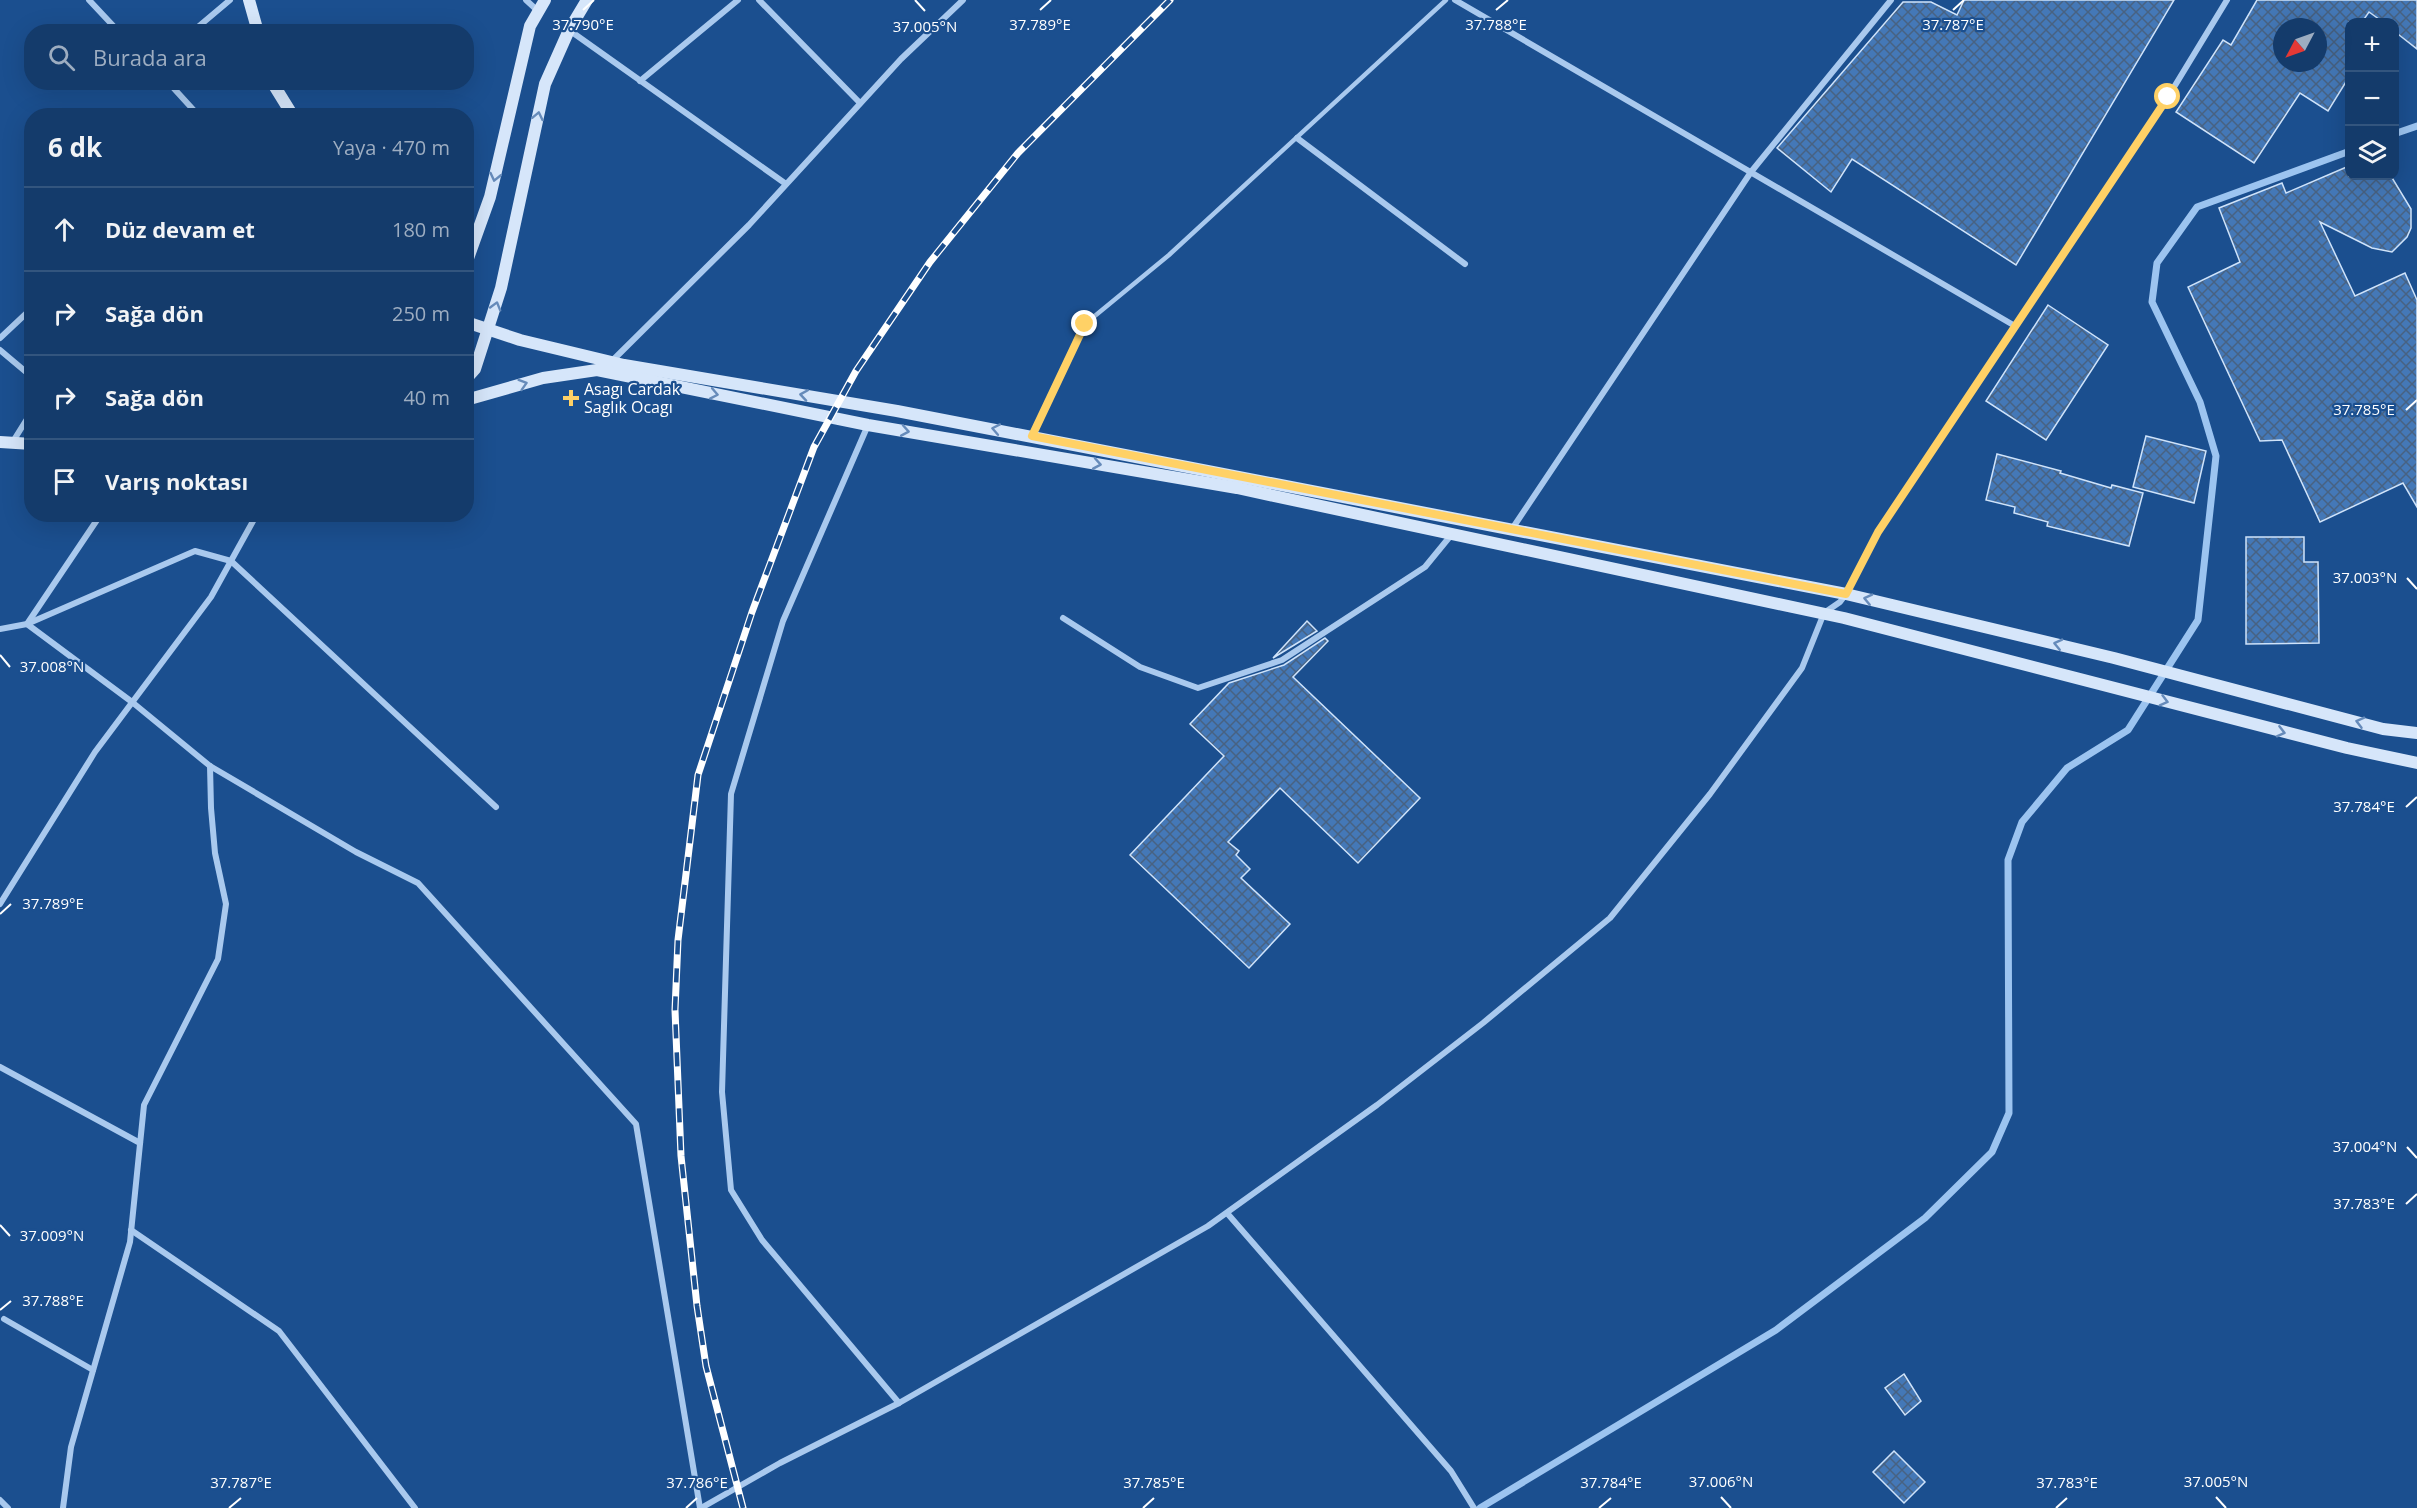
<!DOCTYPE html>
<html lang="tr">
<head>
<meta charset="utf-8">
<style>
  body { margin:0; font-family:"Open Sans",sans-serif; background:#214673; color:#f1f3f6 }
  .controls { position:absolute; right:18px; top:18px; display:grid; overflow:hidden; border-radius:12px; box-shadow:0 6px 24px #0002 }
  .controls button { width:54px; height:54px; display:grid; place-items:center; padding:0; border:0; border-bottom:2px solid #33557e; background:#143b6b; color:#f1f3f6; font:30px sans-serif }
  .compass { position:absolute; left:2273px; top:18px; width:54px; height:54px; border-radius:50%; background:#143b6b; box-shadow:0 6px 24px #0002; rotate:229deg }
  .stop { position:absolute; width:18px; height:18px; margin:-14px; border:4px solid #ffd166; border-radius:50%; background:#fff }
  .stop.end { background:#ffd166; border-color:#fff; box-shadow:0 2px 6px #0008 }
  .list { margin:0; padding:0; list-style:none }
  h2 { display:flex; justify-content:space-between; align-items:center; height:78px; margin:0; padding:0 24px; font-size:26px }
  h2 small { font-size:20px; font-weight:400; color:#9dadc1 }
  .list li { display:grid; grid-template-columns:39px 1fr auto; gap:18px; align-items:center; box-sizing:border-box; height:84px; padding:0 24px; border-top:2px solid #33557e }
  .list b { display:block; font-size:22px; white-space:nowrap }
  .list em { font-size:20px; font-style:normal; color:#9dadc1 }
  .icon { flex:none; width:33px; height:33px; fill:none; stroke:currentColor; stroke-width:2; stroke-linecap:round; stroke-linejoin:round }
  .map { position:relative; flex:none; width:2417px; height:1508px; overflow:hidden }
  .search { position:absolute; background:#143b6b; box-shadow:0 6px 24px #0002; left:24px; top:24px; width:450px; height:66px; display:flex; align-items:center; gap:15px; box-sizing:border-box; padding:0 21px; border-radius:24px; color:#9dadc1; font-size:22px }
  .panel { position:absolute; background:#143b6b; box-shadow:0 6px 24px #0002; left:24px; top:108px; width:450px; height:414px; border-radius:24px }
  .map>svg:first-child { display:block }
</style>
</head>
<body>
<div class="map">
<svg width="2417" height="1508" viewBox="0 0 2417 1508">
  <defs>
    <pattern id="building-cross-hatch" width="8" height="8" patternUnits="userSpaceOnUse" patternTransform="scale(1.5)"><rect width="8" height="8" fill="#4478b7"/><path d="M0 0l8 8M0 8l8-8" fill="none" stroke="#486282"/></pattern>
  </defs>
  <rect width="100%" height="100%" fill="#1b4f8f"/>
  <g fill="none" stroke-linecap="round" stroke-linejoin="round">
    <!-- stream -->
    <g stroke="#9cc4f0" stroke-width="7">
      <path d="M2394,134L2417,126"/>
      <path d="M1480,1508L1776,1330L1925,1218L1992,1152L2009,1113L2008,860L2022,822L2067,768L2128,730L2198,620L2216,456L2200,402L2152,302L2157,263L2197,207L2350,151"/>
    </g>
  </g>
  <!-- building -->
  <g fill="url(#building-cross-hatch)" stroke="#cfe3fa" stroke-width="1.5" fill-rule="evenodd">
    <path d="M1964,0H2174L2016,265L1852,159L1831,192L1777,148L1903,2H1931L1957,15Z"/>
    <path d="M2257,0H2417V49L2394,31V22H2383L2369,12L2362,22H2349V77L2328,111L2300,93L2254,163L2176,112L2223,40L2231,45ZM2282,27H2318V63H2282Z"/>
    <path d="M2349,166V176H2391L2411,209V228L2407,237L2392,252L2372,248L2320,222L2355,296L2405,273L2417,300V507L2403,483L2320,522L2282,440L2260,441L2188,287L2240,262L2219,208L2282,183L2286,193Z"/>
    <path d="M2048,305L2108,345L2046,440L1986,401Z"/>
    <path d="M2146,436L2206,451L2194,503L2133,487Z"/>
    <path d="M1997,454L2061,471L2060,473L2111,488L2112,485L2143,493L2129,546L2047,526L2048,522L2014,513L2015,507L1986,500Z"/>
    <path d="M2246,537H2304V562H2318L2319,643L2246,644Z"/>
    <path d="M1307,621L1317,631L1273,658Z"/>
    <path d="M1325,638L1328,641L1293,677L1420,798L1358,863L1280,788L1228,842L1239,851L1236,855L1250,869L1241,878L1290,924L1249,968L1130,855L1224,756L1190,724L1229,683L1284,665Z"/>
    <path d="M1904,1374L1921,1401L1905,1415L1885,1388Z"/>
    <path d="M1894,1451L1925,1482L1904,1503L1873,1472Z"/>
  </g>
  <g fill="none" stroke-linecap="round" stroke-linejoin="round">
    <!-- lane -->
    <path stroke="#a9c9ee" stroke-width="4.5" d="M1032,436L1085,324L1169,255L1446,0"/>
    <!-- street -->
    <g stroke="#a9c9ee" stroke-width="6">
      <path d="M89,0L119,32"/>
      <path d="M526,0L538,11"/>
      <path d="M759,0L860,103"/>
      <path d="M1455,0L2015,326"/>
      <path d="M569,30L786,184"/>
      <path d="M192,32L230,0"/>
      <path d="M640,81L738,0"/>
      <path d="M168,82L199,116"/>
      <path d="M1297,138L1465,264"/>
      <path d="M0,338L32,308"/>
      <path d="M0,350L32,377"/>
      <path d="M612,361L749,225L901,59L963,0"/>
      <path d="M868,425L783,621L731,794L722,1092L731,1190L762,1240L899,1403"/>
      <path d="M12,443L32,411"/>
      <path d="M101,514L27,624L132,702L210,766L356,852L418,883L636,1124L700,1508"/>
      <path d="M1512,529L1751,172L1891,0"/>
      <path d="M1063,618L1140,667L1198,688L1282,660L1425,567L1452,534"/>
      <path d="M0,629L27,624L195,551L231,561L496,807"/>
      <path d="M0,904L95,752L211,597L257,514"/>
      <path d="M0,1067L140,1143"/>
      <path d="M1227,1213L1451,1471L1474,1508"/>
      <path d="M131,1230L279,1331L415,1508"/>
      <path d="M4,1319L93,1370"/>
      <path d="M0,1500L8,1508"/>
      <path d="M63,1508L71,1447L130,1242L144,1105L218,959L226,904L215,853L211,808L210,766"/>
      <path d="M701,1508L780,1463L899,1403L1208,1226L1377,1105L1483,1023L1610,918L1710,794L1802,668L1824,613L1840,602L1846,594L1878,532L2168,97L2227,0"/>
    </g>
    <!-- secondary -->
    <g stroke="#d6e6fa" stroke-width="12">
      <path d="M249,0L258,32"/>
      <path d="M272,82L293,116"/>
      <path d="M466,264L490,197L530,26L545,0"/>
      <path d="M466,322L520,340L624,365L897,411L1846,594L2114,658L2383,729L2417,733"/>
      <path d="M466,379L475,369L501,288L545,84L569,30L587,0"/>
      <path d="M466,400L543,378L597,370L868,425L1237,488L1844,618L2347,748L2417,763"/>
      <path d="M0,442L32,444"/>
    </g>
    <!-- rail casing -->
    <g stroke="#fff" stroke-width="7">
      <path id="rail" d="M743,1508L706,1366L697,1306L681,1156L675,1010L678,940L698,775L752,612L814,447L856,371L930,262L1018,153L1170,0"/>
    </g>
    <!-- rail -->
    <use href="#rail" stroke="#1b4f8f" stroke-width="4.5" stroke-dasharray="14" stroke-linecap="butt"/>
  </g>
  <!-- one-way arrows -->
  <defs><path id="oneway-chevron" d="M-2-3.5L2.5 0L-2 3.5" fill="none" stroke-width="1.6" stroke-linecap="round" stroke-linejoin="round" transform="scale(1.5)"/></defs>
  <g stroke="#668bba">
    <use href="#oneway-chevron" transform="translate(538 116) rotate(-78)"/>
    <use href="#oneway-chevron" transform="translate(495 177) rotate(103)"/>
    <use href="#oneway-chevron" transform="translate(496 306) rotate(-74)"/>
    <use href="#oneway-chevron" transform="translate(523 384) rotate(-17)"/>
    <use href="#oneway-chevron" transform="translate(714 394) rotate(11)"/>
    <use href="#oneway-chevron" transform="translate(804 395) rotate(-171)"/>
    <use href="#oneway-chevron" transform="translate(996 429) rotate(-169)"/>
    <use href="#oneway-chevron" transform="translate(905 431) rotate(10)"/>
    <use href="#oneway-chevron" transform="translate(1097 464) rotate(10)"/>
    <use href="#oneway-chevron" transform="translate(1868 599) rotate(-167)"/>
    <use href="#oneway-chevron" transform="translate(2058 644) rotate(-167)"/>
    <use href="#oneway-chevron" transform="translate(2164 701) rotate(15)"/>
    <use href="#oneway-chevron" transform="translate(2360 722) rotate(-165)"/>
    <use href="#oneway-chevron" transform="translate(2281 732) rotate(14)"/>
  </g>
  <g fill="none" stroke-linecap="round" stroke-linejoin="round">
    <!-- route -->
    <path stroke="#ffd166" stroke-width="8" d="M1085,324L1032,436L1846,594L1878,532L2168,97"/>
  </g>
  <!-- ticks -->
  <path fill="none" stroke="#fff" stroke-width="2" d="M915,0L925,11M583,10L594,0M1040,10L1051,0M1496,10L1508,0M1953,10L1964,0M2406,410L2417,400M2407,578L2417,589M0,655L10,667M2406,807L2417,797M0,914L11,904M2407,1147L2417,1158M2406,1204L2417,1194M0,1225L10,1236M0,1310L11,1301M1721,1497L1731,1508M2216,1497L2226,1508M229,1508L241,1498M686,1508L697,1498M1143,1508L1154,1498M1599,1508L1611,1498M2056,1508L2067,1498"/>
  <!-- markers -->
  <path fill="#ffd166" stroke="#1b4f8f" stroke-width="2" d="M568 389h6v6h6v6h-6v6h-6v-6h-6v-6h6z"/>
  <g text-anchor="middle" stroke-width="4.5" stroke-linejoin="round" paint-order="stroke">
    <!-- poi labels -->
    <g font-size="16" fill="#fff" stroke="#1b4f8f" text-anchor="start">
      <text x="584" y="395">Asagı Cardak<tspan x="584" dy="18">Saglık Ocagı</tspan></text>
    </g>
  </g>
  <g font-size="15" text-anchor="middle" fill="#fff" stroke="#1b4f8f" stroke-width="4.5" stroke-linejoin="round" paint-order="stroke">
    <text x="583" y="30">37.790°E</text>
    <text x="1040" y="30">37.789°E</text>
    <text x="1496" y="30">37.788°E</text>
    <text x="1953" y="30">37.787°E</text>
    <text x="925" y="32">37.005°N</text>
    <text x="2364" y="415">37.785°E</text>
    <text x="2365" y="583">37.003°N</text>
    <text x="52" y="672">37.008°N</text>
    <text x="2364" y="812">37.784°E</text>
    <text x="53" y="909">37.789°E</text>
    <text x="2365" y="1152">37.004°N</text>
    <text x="2364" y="1209">37.783°E</text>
    <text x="52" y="1241">37.009°N</text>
    <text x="53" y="1306">37.788°E</text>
    <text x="1721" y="1487">37.006°N</text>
    <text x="2216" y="1487">37.005°N</text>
    <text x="241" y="1488">37.787°E</text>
    <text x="697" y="1488">37.786°E</text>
    <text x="1154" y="1488">37.785°E</text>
    <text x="1611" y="1488">37.784°E</text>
    <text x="2067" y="1488">37.783°E</text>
  </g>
</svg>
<div class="controls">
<button>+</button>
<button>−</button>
<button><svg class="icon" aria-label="layers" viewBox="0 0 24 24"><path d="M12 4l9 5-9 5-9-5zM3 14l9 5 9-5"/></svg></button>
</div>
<svg class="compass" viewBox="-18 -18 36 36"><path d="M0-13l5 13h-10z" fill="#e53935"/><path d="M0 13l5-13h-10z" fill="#9dadc1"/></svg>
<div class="stop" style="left:2168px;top:97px"></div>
<div class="stop end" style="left:1085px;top:324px"></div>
<div class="search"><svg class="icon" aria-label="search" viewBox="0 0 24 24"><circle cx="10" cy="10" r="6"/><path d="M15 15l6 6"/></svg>Burada ara</div>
<section class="panel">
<h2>6 dk<small>Yaya · 470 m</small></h2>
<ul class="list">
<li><svg class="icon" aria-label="ahead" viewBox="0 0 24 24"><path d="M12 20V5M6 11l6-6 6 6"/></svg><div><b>Düz devam et</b></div><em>180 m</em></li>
<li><svg class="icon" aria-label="right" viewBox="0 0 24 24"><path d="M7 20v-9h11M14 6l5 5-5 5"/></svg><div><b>Sağa dön</b></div><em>250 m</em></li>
<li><svg class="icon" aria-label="right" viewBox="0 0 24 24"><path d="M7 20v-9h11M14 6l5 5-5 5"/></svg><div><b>Sağa dön</b></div><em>40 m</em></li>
<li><svg class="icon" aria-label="arrive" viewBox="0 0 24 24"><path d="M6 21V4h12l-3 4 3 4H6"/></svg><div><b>Varış noktası</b></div></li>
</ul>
</section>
</div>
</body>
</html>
